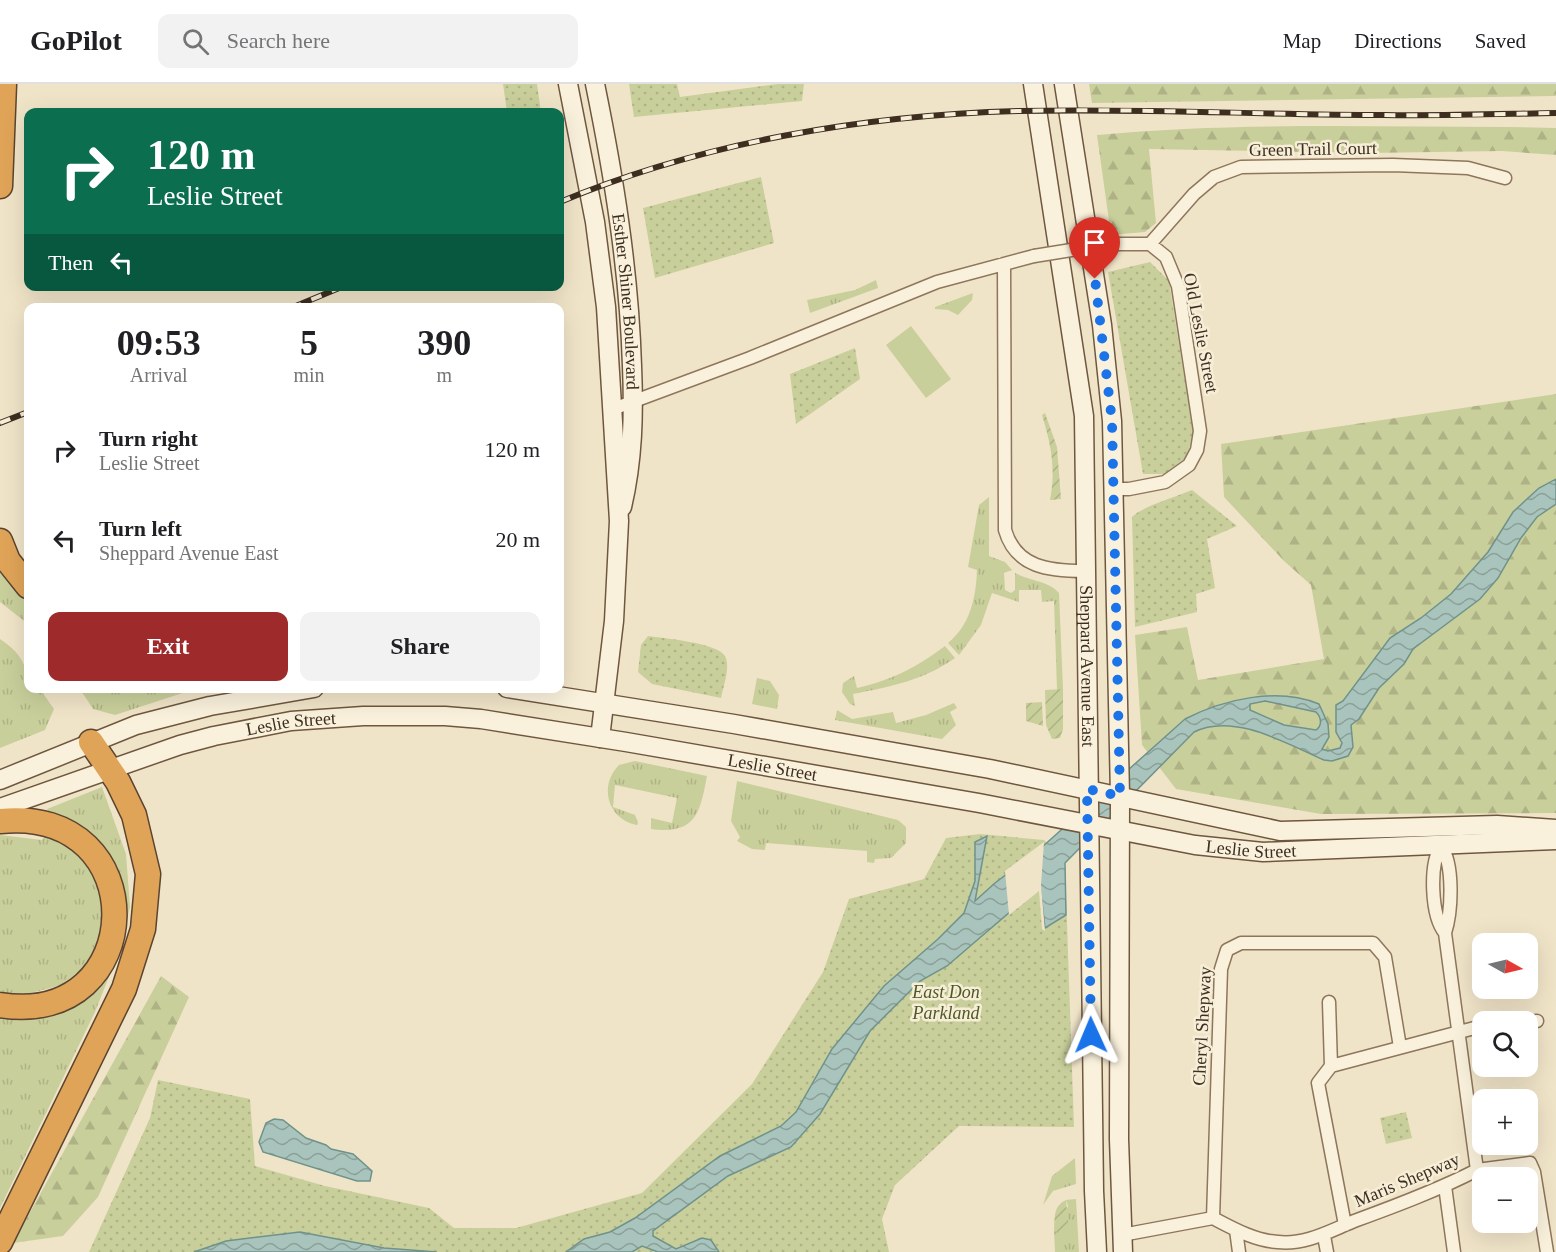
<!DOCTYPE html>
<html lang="en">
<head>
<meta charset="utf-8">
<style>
	body { margin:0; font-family:"Times New Roman",serif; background:#f2f2f2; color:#202124; height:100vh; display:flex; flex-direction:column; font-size:22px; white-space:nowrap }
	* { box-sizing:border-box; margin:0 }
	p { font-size:20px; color:#757577 }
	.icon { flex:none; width:33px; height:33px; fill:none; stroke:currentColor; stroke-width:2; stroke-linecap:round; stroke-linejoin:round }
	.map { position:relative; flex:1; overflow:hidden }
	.panel { position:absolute; left:24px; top:219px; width:540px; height:390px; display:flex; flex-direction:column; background:#fff; border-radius:12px; box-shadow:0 6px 24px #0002 }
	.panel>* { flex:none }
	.guide { position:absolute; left:24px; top:24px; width:540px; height:183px; border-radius:12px; box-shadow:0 6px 24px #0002; background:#0b6e4f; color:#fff; overflow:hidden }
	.needle { width:39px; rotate:98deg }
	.tools { position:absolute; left:1472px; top:849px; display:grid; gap:12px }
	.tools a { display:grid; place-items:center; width:66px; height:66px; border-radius:12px; background:#fff; box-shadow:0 6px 24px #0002; font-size:30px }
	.pin { position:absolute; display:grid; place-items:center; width:51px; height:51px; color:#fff; margin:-62px -26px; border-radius:50% 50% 50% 0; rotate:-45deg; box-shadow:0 0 6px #0007 }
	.pin .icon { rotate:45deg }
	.me { position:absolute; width:66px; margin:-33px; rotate:359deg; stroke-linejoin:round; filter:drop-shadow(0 0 4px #0008) }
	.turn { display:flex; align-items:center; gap:21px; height:126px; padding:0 24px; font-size:27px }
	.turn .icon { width:78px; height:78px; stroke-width:2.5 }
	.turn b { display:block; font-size:42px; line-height:51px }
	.then { display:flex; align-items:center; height:57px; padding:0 24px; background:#0003; gap:12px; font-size:22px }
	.eta { display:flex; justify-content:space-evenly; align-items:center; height:102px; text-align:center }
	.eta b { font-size:36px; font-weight:700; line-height:42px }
	.action { display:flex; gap:12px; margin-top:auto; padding:12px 24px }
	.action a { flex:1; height:69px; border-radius:12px; background:#9e2a2b; color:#fff; font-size:24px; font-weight:700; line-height:69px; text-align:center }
	.action a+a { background:#f2f2f2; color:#202124 }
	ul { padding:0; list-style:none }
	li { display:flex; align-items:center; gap:18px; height:90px; padding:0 24px }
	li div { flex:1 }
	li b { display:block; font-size:22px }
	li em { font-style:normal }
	header { display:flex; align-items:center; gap:36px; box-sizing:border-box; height:84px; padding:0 30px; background:#fff; border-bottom:2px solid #e0e0e0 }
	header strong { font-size:28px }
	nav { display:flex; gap:33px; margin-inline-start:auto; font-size:21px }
	.search { width:420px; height:54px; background:#f2f2f2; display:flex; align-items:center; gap:15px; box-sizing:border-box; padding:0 21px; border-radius:12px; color:#757577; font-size:22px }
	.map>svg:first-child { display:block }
	.grass { fill:url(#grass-tufts) }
	.forest { fill:url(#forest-firs) }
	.park { fill:url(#park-dots) }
	.garden { fill:url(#garden-furrows) }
	.pitch { fill:#c9cf9b }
	.water { fill:url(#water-waves); stroke:#6f938a; stroke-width:1.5; fill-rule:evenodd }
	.pier { fill:#f0e4c8 }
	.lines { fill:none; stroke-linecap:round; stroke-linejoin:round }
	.street-casing { stroke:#8d765c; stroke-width:15 }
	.secondary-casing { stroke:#6f573f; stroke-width:21 }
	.highway-casing { stroke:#5b4430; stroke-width:27 }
	.street { stroke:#faf1dc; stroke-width:12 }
	.secondary { stroke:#faf1dc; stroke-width:18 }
	.highway { stroke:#e0a458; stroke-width:24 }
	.rail-casing { stroke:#3d2e20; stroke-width:6 }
	.rail { stroke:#f7eed8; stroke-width:4; stroke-dasharray:11; stroke-linecap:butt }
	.street-bridge-casing { stroke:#8d765c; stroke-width:15; stroke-linecap:butt }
	.street-bridge { stroke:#faf1dc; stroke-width:12 }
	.route { stroke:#1a73e8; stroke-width:10; stroke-dasharray:0 18 }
	.labels { text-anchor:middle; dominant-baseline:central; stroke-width:5; stroke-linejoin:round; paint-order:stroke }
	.street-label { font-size:18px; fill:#3d2e20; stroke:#f7eed8 }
	.park-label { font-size:18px; font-style:italic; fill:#4d5a26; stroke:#f7eed8 }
</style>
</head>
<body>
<header>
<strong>GoPilot</strong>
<div class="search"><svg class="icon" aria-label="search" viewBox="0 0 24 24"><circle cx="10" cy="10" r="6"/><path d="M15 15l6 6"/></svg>Search here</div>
<nav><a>Map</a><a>Directions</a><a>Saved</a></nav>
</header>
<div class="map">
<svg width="1556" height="1168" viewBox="0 0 1556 1168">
	<defs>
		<pattern id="grass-tufts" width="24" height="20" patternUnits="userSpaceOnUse" patternTransform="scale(1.5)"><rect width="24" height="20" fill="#c9cf9b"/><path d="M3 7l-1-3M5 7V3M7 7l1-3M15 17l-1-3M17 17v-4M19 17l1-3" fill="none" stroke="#aeb285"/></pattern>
		<pattern id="forest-firs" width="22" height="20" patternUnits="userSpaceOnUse" patternTransform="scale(1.5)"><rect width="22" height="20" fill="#c9cf9b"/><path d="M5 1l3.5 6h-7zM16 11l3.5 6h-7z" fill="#aeb285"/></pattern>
		<pattern id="park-dots" width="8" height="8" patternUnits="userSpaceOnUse" patternTransform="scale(1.5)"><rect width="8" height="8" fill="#c9cf9b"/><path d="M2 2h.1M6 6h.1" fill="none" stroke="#aeb285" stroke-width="1.8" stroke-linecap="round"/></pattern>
		<pattern id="garden-furrows" width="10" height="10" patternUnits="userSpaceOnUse" patternTransform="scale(1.5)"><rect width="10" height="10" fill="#c9cf9b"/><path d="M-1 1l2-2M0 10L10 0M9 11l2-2" fill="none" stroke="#aeb285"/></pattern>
		<pattern id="water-waves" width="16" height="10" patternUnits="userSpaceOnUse" patternTransform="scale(1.5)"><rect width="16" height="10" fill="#a9c4bc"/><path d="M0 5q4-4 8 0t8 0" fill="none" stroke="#8ba098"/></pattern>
	</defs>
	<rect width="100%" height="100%" fill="#f0e4c8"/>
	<!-- grass -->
	<path class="grass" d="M876 196 878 204 810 229 807 216 855 206Z
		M973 209 972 216 958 231 948 226 935 225V223Z
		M989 413V472L1005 478 1012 486 1004 489 1005 506 1011 509 1015 506V489C1029 497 1049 497 1059 509L1063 605 1057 606 1054 517 1042 518 1041 506H1019V518L992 509 981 541 959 571 948 559C970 541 976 514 977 486L968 483 979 421Z
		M0 477 6 489 28 515V540L0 518Z
		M0 555C20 568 28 581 28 604L40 605 54 625 45 646 0 664Z
		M945 562 955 574C924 596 890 603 853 610L855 622 850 620 842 608 843 599 854 592 857 604C892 596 917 583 945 562Z
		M757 594 770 597 779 611 777 625 752 620Z
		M80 605H195L115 631 93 625Z
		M954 619 957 624 950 628 956 641 942 655 835 636 837 626 852 635 893 628 896 639 926 631Z
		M635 677 707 692C700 729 696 751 651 745V734L672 739 677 714 615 701 613 723 635 731 638 738 637 741C608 736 598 702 619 681Z
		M737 697 898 736 906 743V759L891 774 875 775 874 779 867 778V767L766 759 765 766 752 765 737 757 740 753 731 737Z
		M102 703 126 770 130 823 120 865 95 928 0 1124V926L89 908 113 781 89 749 51 731 47 725Z
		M48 749 81 770 100 803 103 841 92 876 62 901 31 909 7 910 0 907V751L42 756Z
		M1075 1074 1076 1100 1053 1107 1043 1121 1052 1092Z
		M1076 1115 1079 1168H1055L1054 1146 1059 1148 1068 1122 1066 1116Z"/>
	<!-- forest -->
	<path class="forest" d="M1089 0H1556V12L1092 19Z
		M1510 43 1556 44V71L1502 67 1367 69 1149 65 1156 139 1145 148 1111 151 1097 51C1233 38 1372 43 1510 43Z
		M1556 310V729L1321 730 1176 705 1142 661 1135 551 1187 543 1198 596 1324 575 1311 501 1284 477 1224 413 1221 360Z
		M161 892 189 913 98 1113 63 1152 13 1159Z"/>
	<!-- park -->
	<path class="park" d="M503 0H537L541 28H507Z
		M629 0H677L680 13 778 0H804L802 17 634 33Z
		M761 93 774 159 655 194 643 124Z
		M1150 178 1169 197 1193 348 1187 373 1165 390H1143L1108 188Z
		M855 264 860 295 796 340 790 290Z
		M1192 406 1237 442 1207 455 1215 504 1196 510 1197 528 1135 543 1132 433C1143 422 1176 413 1192 406Z
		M648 552C663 554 718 559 725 572 731 583 723 603 721 614L652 600 638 588 641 561Z
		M980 750 1044 756 1065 780 1074 1043 959 1042 895 1101 882 1135 889 1168H89L150 1034 158 996 250 1015 255 1082 325 1102 429 1124 454 1144H516L642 1109 752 1000 823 888 849 815 924 795 946 754Z
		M1406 1028 1412 1054 1386 1060 1380 1034Z"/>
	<!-- garden -->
	<path class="garden" d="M1045 329 1057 363 1061 415 1050 416C1056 385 1051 360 1042 331Z
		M1063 605V645L1060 654 1052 655 1046 641 1045 606Z
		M1042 618 1043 642 1026 637V619Z
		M1066 1116 1069 1147 1067 1151 1060 1152 1054 1146C1055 1133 1053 1122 1066 1116Z"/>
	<!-- pitch -->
	<path class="pitch" d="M911 242 951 295 926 314 886 261Z"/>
	<!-- water -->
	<path class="water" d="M1556 395V420L1537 433 1521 454 1498 494 1480 515 1413 565 1404 580 1379 604 1359 635 1351 641 1353 663 1348 672 1332 677 1324 676C1287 660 1234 628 1194 648L1065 779 1066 831 1045 844 1040 802 947 882 920 897 870 947 820 1030 791 1063 728 1092 653 1147V1152L676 1165 702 1154 711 1156 719 1168H658L642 1162 632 1168H566L584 1155 610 1148 635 1134 720 1072 781 1042 796 1028 832 965 884 902 938 855 964 829 975 797V758L987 752 975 817 995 799 1041 764 1185 635C1224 615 1277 603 1319 620L1328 640 1329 653 1322 665 1328 667 1340 664 1342 659 1336 648V621L1343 617 1390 554 1421 534 1451 510 1488 468 1513 428 1539 404ZM1265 617 1316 628C1322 634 1322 642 1316 646L1284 641 1250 626V620Z
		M274 1035 283 1036 306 1054 326 1061 331 1065 353 1070 372 1087 370 1097H357L263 1068 259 1058 266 1039Z
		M300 1148 384 1164 437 1168H194L226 1157Z"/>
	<!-- pier -->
	<path class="pier" d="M1044 758 1041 801 1045 847 1042 845 1039 807 1009 831 1005 787Z"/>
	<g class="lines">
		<!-- street casing -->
		<g class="street-casing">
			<path id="street" d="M1109 160H1150L1166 173 1178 202 1200 347 1197 366 1189 381 1165 398 1129 405H1114
				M1150 160 1194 110 1214 93 1241 83 1393 81 1468 84 1505 94
				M1004 180 1005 446C1016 484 1050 487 1084 487
				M613 325 750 274 937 198 1034 172
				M1329 918 1331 982
				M1527 938 1537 937
				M1477 1086 1530 1079 1534 1088 1547 1168
				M1445 1102 1454 1168
				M1213 1134 1221 885 1227 866 1241 859H1373L1385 873 1400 963
				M1345 1141 1318 999 1331 982 1482 942
				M1236 1146 1239 1168
				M1122 1151 1213 1134C1232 1144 1255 1157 1278 1158 1307 1161 1331 1146 1357 1136 1398 1121 1438 1106 1477 1086L1445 849C1452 827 1454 780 1441 762 1429 781 1431 832 1445 849
				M1324 1152 1327 1168"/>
		</g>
		<!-- secondary casing -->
		<g class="secondary-casing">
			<g id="secondary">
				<path d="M568 0 595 138 606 223 619 437 614 537 600 654"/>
				<path id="s1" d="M595 0C614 93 629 186 632 282 634 330 633 376 622 423"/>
				<path id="s2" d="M1033 0 1084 332 1094 1107 1097 1168"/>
				<path d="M1064 0 1102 241 1112 337 1120 712 1119 1055 1123 1168"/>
				<path d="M507 604 734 640 990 685 1280 747 1497 741 1556 745"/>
				<path d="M0 696 136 641 210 622 314 604"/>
				<path id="s3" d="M0 724 180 661 214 652 291 637 363 632H445L481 635 626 658 979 719 1195 761 1263 768 1556 756"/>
			</g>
		</g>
		<!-- highway casing -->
		<g class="highway-casing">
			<path id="highway" d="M0 102 4 0
				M0 457 8 477 28 502
				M0 737C156 721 149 945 0 921
				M0 1158 124 905 143 845 148 790 134 731 118 698 91 658"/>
		</g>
		<!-- street -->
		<use href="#street" class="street"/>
		<!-- secondary -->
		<use href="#secondary" class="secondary"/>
		<!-- highway -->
		<use href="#highway" class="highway"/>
		<!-- rail casing -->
		<g class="rail-casing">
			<path id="rail" d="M560 118C703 58 865 31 1019 27 1141 24 1262 31 1384 31 1441 32 1499 30 1556 29
				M291 224 344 202
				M0 339 28 328"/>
		</g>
		<!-- rail -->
		<use href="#rail" class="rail"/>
		<!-- street-bridge casing -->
		<g class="street-bridge-casing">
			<path id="street-bridge" d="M1034 172 1109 160"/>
		</g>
		<!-- street-bridge -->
		<use href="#street-bridge" class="street-bridge"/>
	</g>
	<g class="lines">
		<!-- route -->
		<path class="route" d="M1091 951 1087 705 1120 712 1112 337 1095 195"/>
	</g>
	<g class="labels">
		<!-- street labels -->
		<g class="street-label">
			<text transform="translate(1313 65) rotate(-1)">Green Trail Court</text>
			<text stroke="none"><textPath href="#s1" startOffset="220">Esther Shiner Boulevard</textPath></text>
			<text transform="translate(1201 249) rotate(79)">Old Leslie Street</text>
			<text stroke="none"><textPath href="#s2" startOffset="586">Sheppard Avenue East</textPath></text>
			<text stroke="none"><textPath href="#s3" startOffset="304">Leslie Street</textPath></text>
			<text stroke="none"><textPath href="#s3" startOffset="790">Leslie Street</textPath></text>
			<text stroke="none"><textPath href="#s3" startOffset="1276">Leslie Street</textPath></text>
			<text transform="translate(1202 942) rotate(-87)">Cheryl Shepway</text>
			<text transform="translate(1407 1096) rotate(-23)">Maris Shepway</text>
		</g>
		<!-- park labels -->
		<g class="park-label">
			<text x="946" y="908">East Don<tspan x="946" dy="21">Parkland</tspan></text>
		</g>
	</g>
</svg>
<div class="tools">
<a><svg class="needle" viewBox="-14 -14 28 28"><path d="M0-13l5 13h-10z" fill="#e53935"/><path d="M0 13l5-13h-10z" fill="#757577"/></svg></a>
<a><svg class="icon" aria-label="search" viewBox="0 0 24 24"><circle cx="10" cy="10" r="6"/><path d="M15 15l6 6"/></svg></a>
<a>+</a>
<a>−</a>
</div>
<div class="pin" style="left:1095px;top:195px;background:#d93025"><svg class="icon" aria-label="arrive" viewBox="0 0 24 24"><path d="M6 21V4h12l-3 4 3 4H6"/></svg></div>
<svg class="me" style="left:1091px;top:951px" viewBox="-20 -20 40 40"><path d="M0-17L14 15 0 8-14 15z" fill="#1a73e8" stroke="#fff" stroke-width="4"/></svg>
<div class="guide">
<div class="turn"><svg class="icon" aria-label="right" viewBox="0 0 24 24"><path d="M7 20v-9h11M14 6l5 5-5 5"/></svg><div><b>120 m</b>Leslie Street</div></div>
<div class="then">Then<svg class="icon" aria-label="left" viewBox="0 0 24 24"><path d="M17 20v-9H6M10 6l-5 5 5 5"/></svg></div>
</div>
<section class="panel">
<div class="eta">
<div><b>09:53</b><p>Arrival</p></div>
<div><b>5</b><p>min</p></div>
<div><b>390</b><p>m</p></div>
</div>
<ul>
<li><svg class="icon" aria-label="right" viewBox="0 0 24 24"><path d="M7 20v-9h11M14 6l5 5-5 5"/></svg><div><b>Turn right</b><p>Leslie Street</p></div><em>120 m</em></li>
<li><svg class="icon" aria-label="left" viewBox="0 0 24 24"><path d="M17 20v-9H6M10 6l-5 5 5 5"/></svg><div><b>Turn left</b><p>Sheppard Avenue East</p></div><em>20 m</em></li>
</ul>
<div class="action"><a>Exit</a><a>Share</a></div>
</section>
</div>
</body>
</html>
